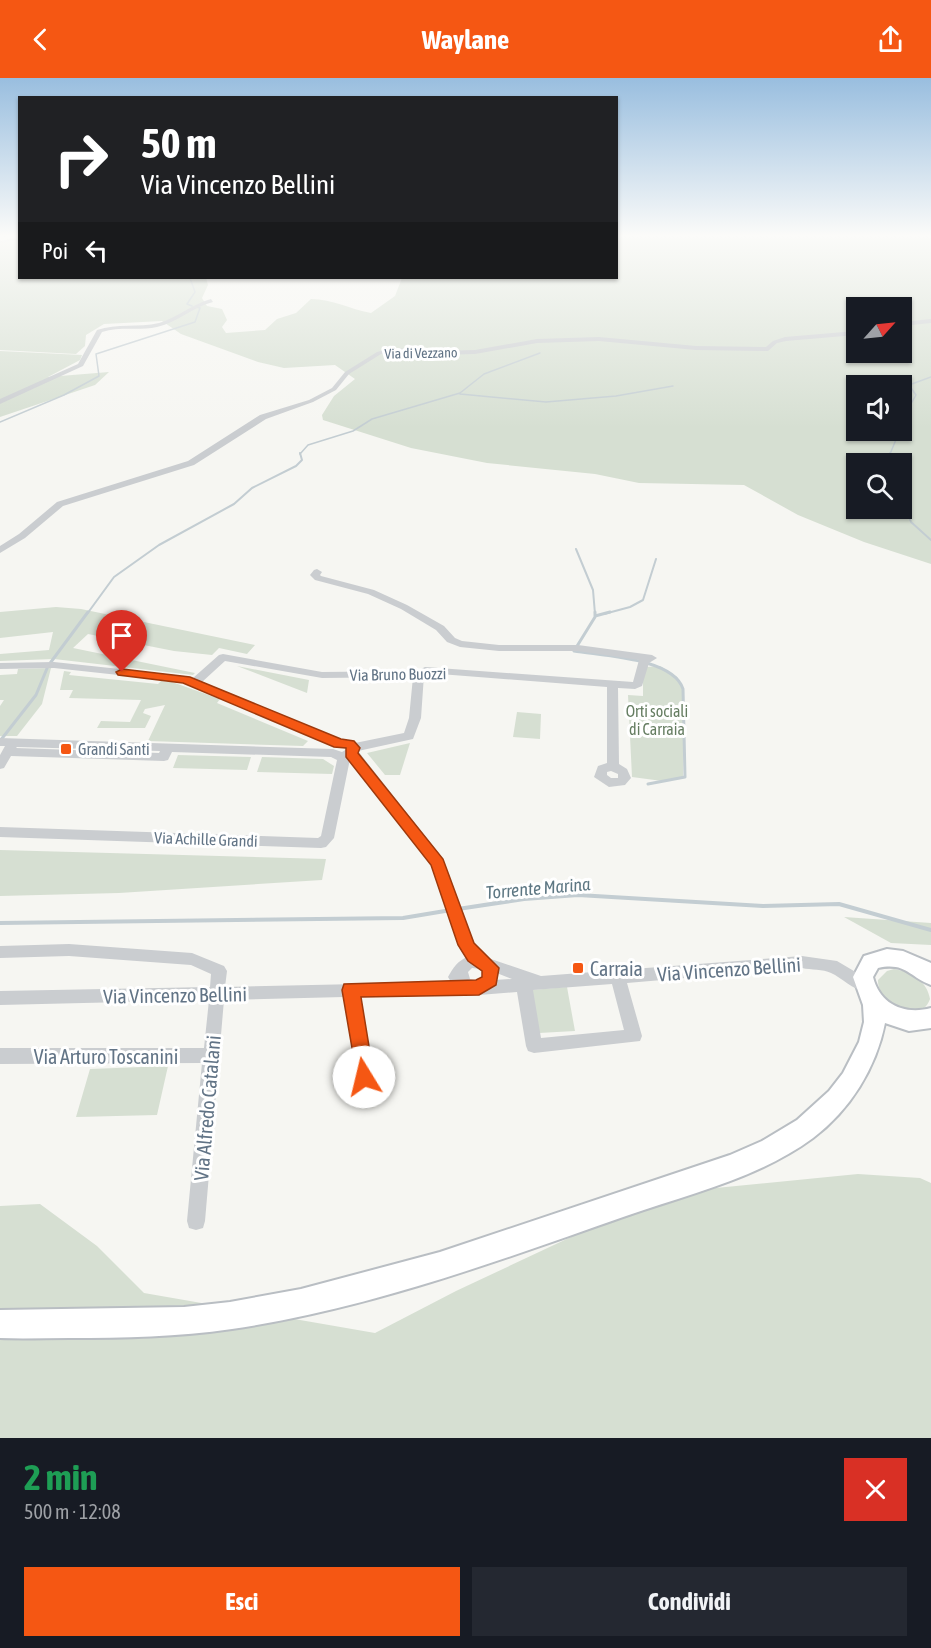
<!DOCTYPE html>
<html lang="it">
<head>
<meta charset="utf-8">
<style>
	body { margin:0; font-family:"Asap Condensed",sans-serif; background:#242831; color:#f1f3f6; height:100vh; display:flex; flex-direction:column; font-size:22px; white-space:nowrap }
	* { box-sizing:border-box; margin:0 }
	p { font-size:20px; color:#9ea1a6 }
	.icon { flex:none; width:33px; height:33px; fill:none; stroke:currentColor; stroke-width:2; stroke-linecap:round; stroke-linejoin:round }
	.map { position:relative; height:1360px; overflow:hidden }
	.sheet { display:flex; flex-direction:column; background:#171b24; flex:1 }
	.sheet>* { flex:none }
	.guide { position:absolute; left:18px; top:18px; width:600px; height:183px; border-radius:0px; box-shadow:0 2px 4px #0004; background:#202124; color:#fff; overflow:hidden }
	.needle { width:39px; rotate:63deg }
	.fabs { position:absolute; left:846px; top:219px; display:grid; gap:12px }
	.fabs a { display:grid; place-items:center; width:66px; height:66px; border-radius:0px; background:#171b24; box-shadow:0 2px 4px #0004; font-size:30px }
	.pin { position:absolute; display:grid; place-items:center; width:51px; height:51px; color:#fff; margin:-62px -26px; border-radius:50% 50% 50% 0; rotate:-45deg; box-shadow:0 0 6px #0007 }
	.pin .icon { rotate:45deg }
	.me { position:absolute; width:66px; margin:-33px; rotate:351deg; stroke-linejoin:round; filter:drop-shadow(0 0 4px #0008) }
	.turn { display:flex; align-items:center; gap:21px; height:126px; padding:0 24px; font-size:27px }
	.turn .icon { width:78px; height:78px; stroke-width:2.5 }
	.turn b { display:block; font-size:42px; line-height:51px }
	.then { display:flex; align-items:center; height:57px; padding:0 24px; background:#0003; gap:12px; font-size:22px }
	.round { display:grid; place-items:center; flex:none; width:63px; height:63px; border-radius:0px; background:#242831 }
	.overview { display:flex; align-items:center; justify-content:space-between; height:102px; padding:0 24px }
	h1 { font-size:36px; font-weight:700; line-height:45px; color:#1e9e55 }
	.primary-button { display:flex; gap:12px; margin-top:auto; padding:12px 24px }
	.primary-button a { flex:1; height:69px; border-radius:0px; background:#f55713; color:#fff; font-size:24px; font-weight:700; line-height:69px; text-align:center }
	.primary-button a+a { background:#242831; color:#f1f3f6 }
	header { display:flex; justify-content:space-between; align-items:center; height:78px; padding:0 24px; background:#f55713; color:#fff; font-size:27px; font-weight:700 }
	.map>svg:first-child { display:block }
	.green { fill:#d6dfd2; fill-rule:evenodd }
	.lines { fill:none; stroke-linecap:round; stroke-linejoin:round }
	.stream-far3 { stroke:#c3cdd2; stroke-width:1.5 }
	.stream-far2 { stroke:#c3cdd2; stroke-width:2 }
	.stream-far1 { stroke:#c3cdd2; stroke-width:3 }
	.stream { stroke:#c3cdd2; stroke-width:4 }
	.secondary-casing { stroke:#b9bec3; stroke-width:4 }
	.street { fill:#cacdd0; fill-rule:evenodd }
	.secondary { fill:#fff; fill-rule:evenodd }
	.route { fill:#f55713; stroke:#9f390c; stroke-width:1.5 }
	.poi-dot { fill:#f55713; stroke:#fff; stroke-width:2 }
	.labels { text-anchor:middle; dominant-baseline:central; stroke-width:6; stroke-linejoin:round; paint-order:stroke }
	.far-street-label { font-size:14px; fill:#627486; stroke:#fff }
	.street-label { font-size:16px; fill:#627486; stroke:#fff }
	.park-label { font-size:16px; fill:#657d61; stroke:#fff }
	.poi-label { font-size:16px; fill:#627486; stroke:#fff; text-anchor:start }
	.water-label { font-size:18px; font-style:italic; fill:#5d7783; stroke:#fff }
	.near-poi-label { font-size:20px; fill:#627486; stroke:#fff; text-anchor:start }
	.near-street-label { font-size:20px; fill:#627486; stroke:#fff }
</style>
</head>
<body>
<header><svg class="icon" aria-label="back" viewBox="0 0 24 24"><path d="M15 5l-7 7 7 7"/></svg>Waylane<svg class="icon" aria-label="share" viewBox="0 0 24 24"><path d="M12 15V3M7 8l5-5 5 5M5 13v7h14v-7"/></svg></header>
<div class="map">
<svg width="931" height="1360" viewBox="0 0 931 1360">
	<rect width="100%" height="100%" fill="#f6f6f2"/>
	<!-- green -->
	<path class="green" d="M19 159 20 200H206L208 207 202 220 207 228 222 231 227 242 222 249 226 255 265 252 277 241 296 235 311 221C333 221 349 231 371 235L395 218 402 200H616L617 159H931V486L864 464 798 437 744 407 639 405 595 396 487 385 411 370 323 342 322 337 334 318 355 301 335 287 284 290 258 284 181 256 162 243 104 246 86 257 85 268 76 276 0 272V163ZM856 230H902V274H856ZM856 308H902V352H856ZM856 386H902V430H856Z
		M0 273 82 277 80 282 48 299 109 294 95 307 0 339Z
		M56 529 81 531 255 567 247 576 219 570 212 577 174 573 88 556 73 570 195 595 193 597 54 581 0 583V576L49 572 53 554 0 560V534Z
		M237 588 309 602 307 615Z
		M660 588 677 599 684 611 683 699 662 703 632 699 628 617 643 618V596L646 589Z
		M51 590 42 626 17 658H0V628L4 622H0V597L17 596 18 591Z
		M64 593 71 594 69 597 158 606 161 603 172 604 220 621 217 625 308 663 303 668 148 663 165 627 145 631 143 635 151 638 145 650H97L101 643 130 644 141 622 69 620 73 612H60Z
		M517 634 541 636 540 661 513 659Z
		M410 665 400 697H385L367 675Z
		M178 677 251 679 247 692 173 690Z
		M262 679 323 681 334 688 332 696 257 694Z
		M0 772 326 781 322 802 119 815 0 818Z
		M844 839 931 845V867L891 865Z
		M894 891C912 894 927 903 930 921 921 948 877 927 878 902L887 893Z
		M567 909 575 953 539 955 532 912Z
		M168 988 157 1037 76 1039 90 991Z
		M858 1096 920 1100 931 1105V1360H0V1128L40 1126 97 1168 144 1215 375 1255 456 1213 665 1115Z"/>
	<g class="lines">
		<!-- stream-far3 -->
		<path class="stream-far3" d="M190 200 195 214 187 226 192 228
			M460 316 546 324 616 318 673 308
			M0 344 64 317 99 298 96 276 195 244 200 230 196 229
			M902 350 909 341 908 331 916 317 909 307 931 299
			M300 376 308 367 353 353 372 341 460 315 484 296 540 275
			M890 376 900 352"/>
		<!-- stream-far2 -->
		<path class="stream-far2" d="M882 386 890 375
			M902 420 911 444 931 462
			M576 471 593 512 595 536
			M87 536 114 499 159 467 234 426 252 410 296 388 302 382 300 375
			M604 536 630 529 643 522 656 481"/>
		<!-- stream-far1 -->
		<path class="stream-far1" d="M595 534V539L574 573C603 578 673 580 683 611L685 699 648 706
			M595 538 610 534
			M0 663 36 617 48 588 88 534"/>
		<!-- stream -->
		<path class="stream" d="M458 831 524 821 578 817 763 828 839 826 931 852
			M0 845 403 840 451 832"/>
		<!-- secondary casing -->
		<g class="secondary-casing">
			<path id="secondary" d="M887 871 903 873 931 885V907C909 899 906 884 878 890L873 899C880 927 905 937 931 930V950L909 953 885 945C876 990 850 1032 813 1060 759 1100 689 1116 626 1138 498 1183 368 1231 232 1251 178 1259 124 1260 69 1260 46 1260 23 1261 0 1260V1232L184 1229 230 1224 301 1211 440 1174 730 1077 762 1063 797 1042 829 1013 843 995 859 964 864 944 863 927 853 899 864 878Z"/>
		</g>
		<!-- street -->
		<path class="street" d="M20 160V162L0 165V163Z
			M211 221 213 224C193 229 178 244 157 249 139 253 120 248 102 254L83 288 0 326V321L78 286 97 252C117 245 138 250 159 245 177 240 192 226 211 221Z
			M931 241V245L902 248V244Z
			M856 253V257L786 263 777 265 768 273 696 272 599 263 537 265 475 276 438 277 393 274 381 276 349 296 336 312 313 324 266 341 194 387 63 428 25 460 0 475V468L19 456 57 424 188 383 260 337 309 322 332 310 345 294 377 274 393 270 438 273 475 272 537 261 599 259 696 268 766 269 773 263 785 259Z
			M317 491 322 494 320 497 321 498 374 512 407 527 444 548 455 560 462 563 499 567H578L652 577 657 580 649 585 642 608 635 611 618 610 619 686 627 691 631 700 625 707 609 709 594 699 598 688 607 685V609L427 595 424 597 421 640 413 661 358 673 443 781 473 864 485 879 541 898 802 878 837 883 869 902 872 907 869 912C856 916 843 900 831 895 823 891 811 892 802 890L627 905 642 958 640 963 534 975 528 973 526 968 517 914 479 917 360 919 372 999 370 1005 364 1007 358 1005 356 999 344 919 224 922 205 1143 203 1150 196 1152 189 1150 187 1143 202 985 0 986V970H204L209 922 0 927V913L210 909 211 896 191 887 69 878 0 880V868L69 866 192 875 224 888 227 893 225 909 451 904 448 899C453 890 458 882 468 879L460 867 432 787 350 681 334 760 326 769 321 770 0 759V749L318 760 321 758 337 682 331 679 172 674 168 682 164 683 11 678 4 690 0 691V677L5 668H0V660L333 671 342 674 347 671 335 668 183 604 54 590 0 591V585L54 584 185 598 193 600 219 577 223 576 322 594 417 593 425 589 633 604 639 582 578 573H499L460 569 447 564 436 552 401 531 368 516 315 502 310 497 314 492ZM225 583 322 600 413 599 409 640 404 655 355 665 353 663 341 661 202 604ZM17 669 160 673 159 675 16 670ZM611 693 618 696V700H611L607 697V694ZM472 890 489 892 512 901 479 903 470 901 468 894ZM612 906 624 952 541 960 533 912Z"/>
		<!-- secondary -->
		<use href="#secondary" class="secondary"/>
	</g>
	<!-- sky -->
	<linearGradient id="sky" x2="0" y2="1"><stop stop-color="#99bedf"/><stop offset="0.45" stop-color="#fbfbf9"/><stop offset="1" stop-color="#fbfbf9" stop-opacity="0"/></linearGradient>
	<rect width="931" height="350" fill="url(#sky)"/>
	<!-- route -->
	<path class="route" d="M122 591 190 599 341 661 354 663 360 670 358 675 443 781 474 865 499 890 496 907 479 917 361 919 374 999 371 1005 364 1007 358 1005 342 912 344 906 476 902 482 899V893L468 883 458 867 431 787 346 679V670L334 669 183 605 118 597 116 594Z"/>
	<!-- markers -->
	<g class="poi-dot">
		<rect x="60" y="665" width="12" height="12" rx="3"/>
		<rect x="572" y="884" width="12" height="12" rx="3"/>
	</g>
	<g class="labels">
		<!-- far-street labels -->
		<g class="far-street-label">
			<text transform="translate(421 275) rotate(-1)">Via di Vezzano</text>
		</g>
		<!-- street labels -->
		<g class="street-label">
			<text transform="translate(398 596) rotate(-1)">Via Bruno Buozzi</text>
			<text transform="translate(206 761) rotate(2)">Via Achille Grandi</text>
		</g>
		<!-- park labels -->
		<g class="park-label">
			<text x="657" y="633">Orti sociali<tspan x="657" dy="18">di Carraia</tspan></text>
		</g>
		<!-- poi labels -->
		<g class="poi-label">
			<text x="78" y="671">Grandi Santi</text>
		</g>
		<!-- water labels -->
		<g class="water-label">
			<text transform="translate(538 810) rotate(-5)">Torrente Marina</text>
		</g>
		<!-- near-poi labels -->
		<g class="near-poi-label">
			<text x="590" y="890">Carraia</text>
		</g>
		<!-- near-street labels -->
		<g class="near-street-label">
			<text transform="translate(729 891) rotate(-4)">Via Vincenzo Bellini</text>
			<text transform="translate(175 917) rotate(-1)">Via Vincenzo Bellini</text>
			<text x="106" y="978">Via Arturo Toscanini</text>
			<text transform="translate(207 1030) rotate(-85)">Via Alfredo Catalani</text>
		</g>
	</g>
</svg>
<div class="fabs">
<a><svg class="needle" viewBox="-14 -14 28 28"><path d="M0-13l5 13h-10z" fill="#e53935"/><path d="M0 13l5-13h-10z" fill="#9ea1a6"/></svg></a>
<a><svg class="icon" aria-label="sound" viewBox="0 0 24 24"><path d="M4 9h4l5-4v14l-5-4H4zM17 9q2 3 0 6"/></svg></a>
<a><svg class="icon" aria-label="search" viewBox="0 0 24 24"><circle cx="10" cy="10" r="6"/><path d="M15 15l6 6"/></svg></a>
</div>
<div class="pin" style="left:122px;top:594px;background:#d93025"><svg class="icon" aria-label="arrive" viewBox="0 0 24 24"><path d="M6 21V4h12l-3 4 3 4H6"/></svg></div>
<svg class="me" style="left:364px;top:999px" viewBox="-20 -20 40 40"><circle r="19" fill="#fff"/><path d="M0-13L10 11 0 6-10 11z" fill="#f55713"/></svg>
<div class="guide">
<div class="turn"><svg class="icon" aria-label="right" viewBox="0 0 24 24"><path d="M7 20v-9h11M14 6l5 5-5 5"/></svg><div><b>50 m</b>Via Vincenzo Bellini</div></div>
<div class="then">Poi<svg class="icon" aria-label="left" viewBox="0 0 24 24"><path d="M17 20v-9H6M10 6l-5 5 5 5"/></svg></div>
</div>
</div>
<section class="sheet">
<div class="overview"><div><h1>2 min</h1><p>500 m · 12:08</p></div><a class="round" style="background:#d93025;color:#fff"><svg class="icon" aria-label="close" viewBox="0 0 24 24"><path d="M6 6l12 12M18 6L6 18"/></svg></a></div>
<div class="primary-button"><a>Esci</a><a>Condividi</a></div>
</section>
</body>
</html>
